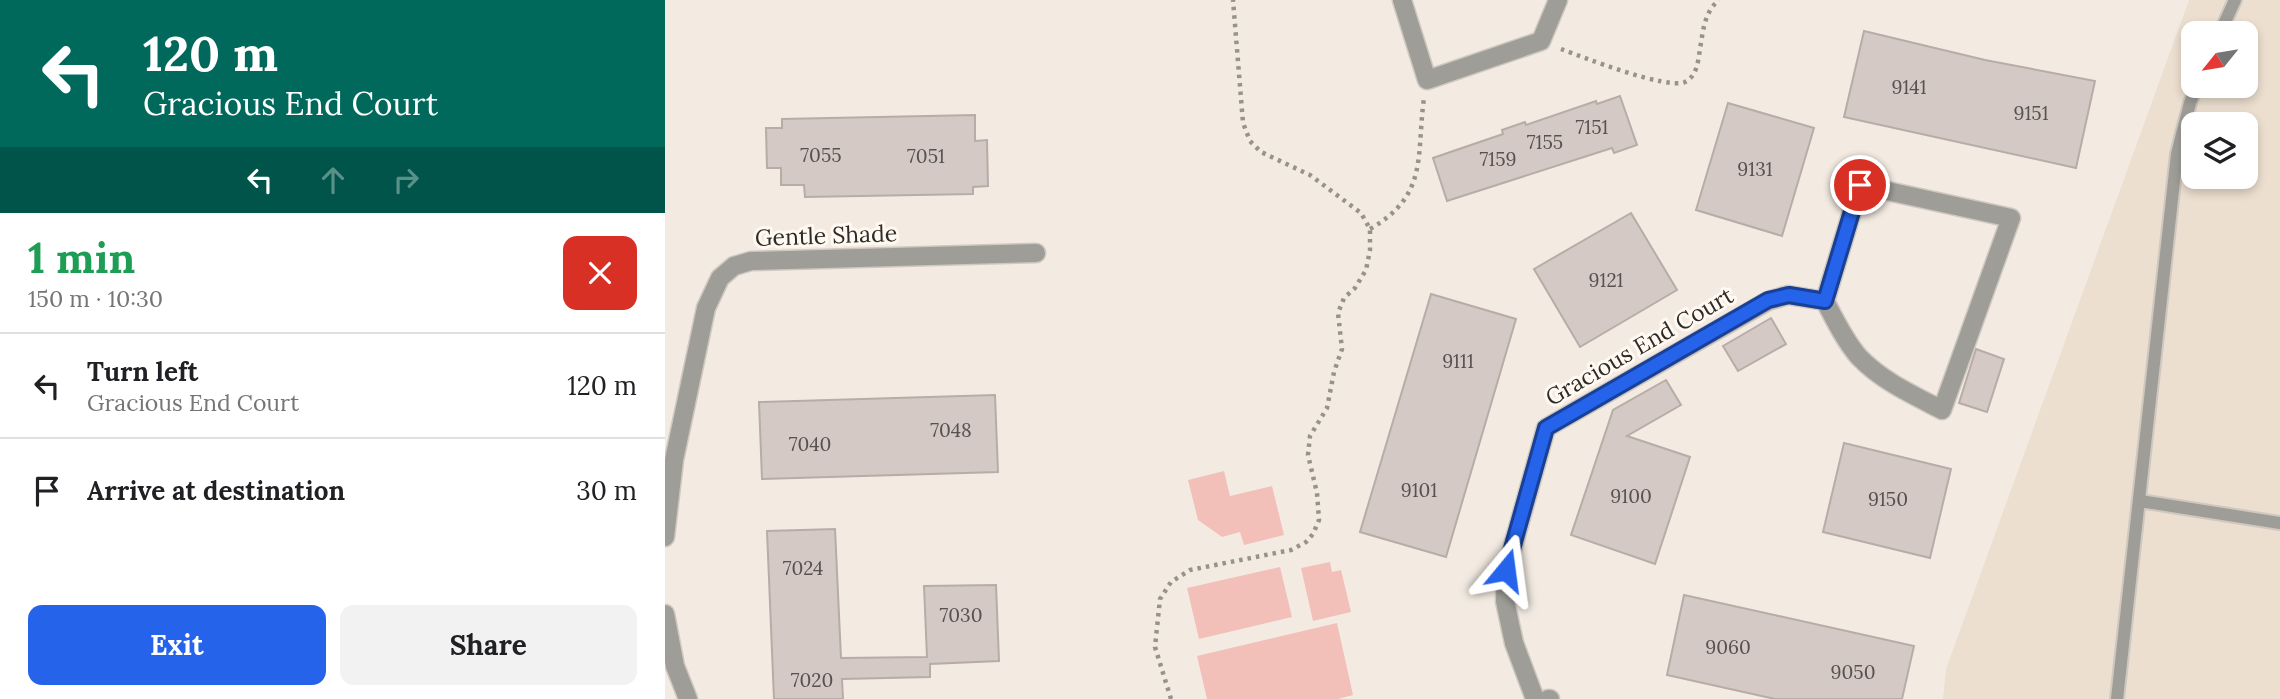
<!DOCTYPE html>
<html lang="en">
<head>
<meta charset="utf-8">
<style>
	body { margin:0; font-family:Lora,serif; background:#f2f2f2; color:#202124; height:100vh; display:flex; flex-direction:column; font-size:26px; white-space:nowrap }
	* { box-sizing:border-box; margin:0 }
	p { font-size:23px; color:#757577 }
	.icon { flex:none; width:38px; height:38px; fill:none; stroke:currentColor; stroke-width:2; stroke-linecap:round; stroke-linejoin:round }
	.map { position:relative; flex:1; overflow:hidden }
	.side { display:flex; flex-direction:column; background:#fff; width:665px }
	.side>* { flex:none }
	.guide { background:#00695c; color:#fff; overflow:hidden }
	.needle { width:46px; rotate:240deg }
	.controls { position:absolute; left:1516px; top:21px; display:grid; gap:14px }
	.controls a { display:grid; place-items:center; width:77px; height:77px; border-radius:14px; background:#fff; box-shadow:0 4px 10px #0003; font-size:35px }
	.pin { position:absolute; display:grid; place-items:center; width:60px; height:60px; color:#fff; margin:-30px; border:4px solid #fff; border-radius:50%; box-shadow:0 2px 7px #0007 }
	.me { position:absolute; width:77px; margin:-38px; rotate:16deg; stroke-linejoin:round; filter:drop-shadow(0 0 5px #0008) }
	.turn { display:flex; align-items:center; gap:24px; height:147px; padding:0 28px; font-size:32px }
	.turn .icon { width:91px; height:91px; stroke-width:2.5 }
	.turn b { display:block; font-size:49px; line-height:60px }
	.lanes { display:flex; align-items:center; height:66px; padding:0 28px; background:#0003; justify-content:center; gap:35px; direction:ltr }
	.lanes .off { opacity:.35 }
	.round { display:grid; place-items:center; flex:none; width:74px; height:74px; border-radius:14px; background:#f2f2f2 }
	.headline { display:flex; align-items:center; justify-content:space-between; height:119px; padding:0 28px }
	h1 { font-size:42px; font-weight:700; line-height:52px; color:#1e9e55 }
	.action { display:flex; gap:14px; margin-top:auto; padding:14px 28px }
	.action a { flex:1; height:80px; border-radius:14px; background:#2563eb; color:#fff; font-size:28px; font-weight:700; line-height:80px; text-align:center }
	.action a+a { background:#f2f2f2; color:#202124 }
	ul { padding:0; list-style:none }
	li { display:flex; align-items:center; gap:21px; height:105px; padding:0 28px; border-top:2px solid #e0e0e0 }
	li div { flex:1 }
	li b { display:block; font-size:26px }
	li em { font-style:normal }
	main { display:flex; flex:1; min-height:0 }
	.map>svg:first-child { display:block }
	.built { fill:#ecdfd0; fill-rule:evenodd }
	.green { fill:#f2c0b9 }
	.building { fill:#d4c9c4; stroke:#b7aca7; stroke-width:2 }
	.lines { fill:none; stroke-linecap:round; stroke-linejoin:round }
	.lane-casing { stroke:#cfc8c0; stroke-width:16 }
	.street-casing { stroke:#cfc8c0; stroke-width:21 }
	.path { stroke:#97928b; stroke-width:4.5; stroke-dasharray:3.5 5; stroke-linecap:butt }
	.lane { stroke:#9e9d98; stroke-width:12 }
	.street { stroke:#9e9d98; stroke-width:18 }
	.route-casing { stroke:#184099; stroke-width:18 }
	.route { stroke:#2563eb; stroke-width:12 }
	.labels { text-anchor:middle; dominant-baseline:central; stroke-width:6; stroke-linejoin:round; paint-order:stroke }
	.number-label { font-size:19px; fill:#57524e }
	.street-label { font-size:23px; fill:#2d2b27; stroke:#fff9f1 }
</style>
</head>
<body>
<main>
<section class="side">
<div class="guide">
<div class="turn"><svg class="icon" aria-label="left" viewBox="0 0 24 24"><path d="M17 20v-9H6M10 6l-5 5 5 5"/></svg><div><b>120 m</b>Gracious End Court</div></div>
<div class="lanes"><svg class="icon" aria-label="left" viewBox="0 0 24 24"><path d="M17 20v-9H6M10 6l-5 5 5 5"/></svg><svg class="icon off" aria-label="ahead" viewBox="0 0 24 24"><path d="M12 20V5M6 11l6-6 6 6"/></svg><svg class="icon off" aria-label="right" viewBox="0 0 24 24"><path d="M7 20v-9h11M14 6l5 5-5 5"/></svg></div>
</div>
<div class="headline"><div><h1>1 min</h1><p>150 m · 10:30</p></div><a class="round" style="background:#d93025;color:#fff"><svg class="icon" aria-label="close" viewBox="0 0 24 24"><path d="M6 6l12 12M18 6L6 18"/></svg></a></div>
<ul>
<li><svg class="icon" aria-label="left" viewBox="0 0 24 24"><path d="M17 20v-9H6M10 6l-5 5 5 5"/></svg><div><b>Turn left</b><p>Gracious End Court</p></div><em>120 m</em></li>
<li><svg class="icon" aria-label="arrive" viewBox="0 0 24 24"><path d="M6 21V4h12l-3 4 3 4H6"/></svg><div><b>Arrive at destination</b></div><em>30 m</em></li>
</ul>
<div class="action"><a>Exit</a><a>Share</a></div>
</section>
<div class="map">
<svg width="1615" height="699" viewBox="0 0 1615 699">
	<rect width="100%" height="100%" fill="#f3ebe2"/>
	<!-- built -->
	<path class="built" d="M1524 0H1615V699H1278L1281 669ZM1528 33H1580V86H1528ZM1528 124H1580V177H1528Z"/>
	<!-- green -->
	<path class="green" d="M559 471 565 496 607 486 619 535 579 545 575 532 557 537 533 520 523 480Z
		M665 562 667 572 676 570 686 612 648 621 636 568Z
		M615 567 627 617 534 639 522 588Z
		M672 623 688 695 673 699H542L532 656Z"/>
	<!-- building -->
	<path class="building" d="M1199 31 1320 60 1430 81 1411 168 1179 117Z
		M955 96 972 145 949 153 947 148 782 201 768 158 838 134 837 130 860 122 861 125 931 101 932 104Z
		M1063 103 1149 128 1117 236 1031 210Z
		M310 115V141L322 140 323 186 308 187V194L140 197 139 185H116V168H102L101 128H117V119Z
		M966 213 1012 290 915 347 869 269Z
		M766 294 851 319 781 557 695 532Z
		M1106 318 1121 344 1073 371 1058 346Z
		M1311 349 1339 359 1322 412 1294 403Z
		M1001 380 1016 405 962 436 1025 457 990 564 906 535 948 410Z
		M330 395 333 472 97 479 94 402Z
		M1179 443 1286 469 1265 558 1158 532Z
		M170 529 176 658 262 657 259 586 331 585 334 661 265 664V677L177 679 178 699H109L102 531Z
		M1019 595 1249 646 1237 699H1110L1002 675Z"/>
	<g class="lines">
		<!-- lane casing -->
		<g class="lane-casing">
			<path id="lane" d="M1555 33 1570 0
				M1475 501 1615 523
				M1452 699 1512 154 1525 103 1532 86"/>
		</g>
		<!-- street casing -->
		<g class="street-casing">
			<path id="street" d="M737 0 762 80 876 41 893 0
				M1195 185 1346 218 1277 410C1248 395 1217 381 1194 357 1180 341 1170 320 1160 301Z
				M0 537 9 460 41 308 55 278 69 266 86 261 371 253
				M0 614 10 666 23 699
				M870 699 849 643 840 601 841 571 881 428 1103 301 1123 295 1160 301
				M883 699H885"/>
		</g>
		<!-- path -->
		<path class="path" d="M896 49C917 57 1002 90 1020 82 1032 76 1033 62 1035 49 1038 32 1039 12 1054 0
			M705 229C764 195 751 156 759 98
			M506 699 490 647 495 599 506 582 525 570 626 550 641 542 648 534 654 520 652 493 643 455 645 436 662 408 669 372 677 349 673 313 679 298 690 288 701 270 705 250V229L696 213 645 175 596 152 585 141 578 123 568 0"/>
		<!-- lane -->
		<use href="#lane" class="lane"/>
		<!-- street -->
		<use href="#street" class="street"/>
	</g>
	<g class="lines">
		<!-- route casing -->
		<g class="route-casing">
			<path id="route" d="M841 570 881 428 1103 300 1124 295 1160 301 1195 185"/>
		</g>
		<!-- route -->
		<use href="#route" class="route"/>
	</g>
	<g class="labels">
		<!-- number labels -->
		<g class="number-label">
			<text x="1244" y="87">9141</text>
			<text x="1366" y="113">9151</text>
			<text x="927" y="127">7151</text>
			<text x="880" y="142">7155</text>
			<text x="156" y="155">7055</text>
			<text x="261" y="156">7051</text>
			<text x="833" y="159">7159</text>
			<text x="1090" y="169">9131</text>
			<text x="941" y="280">9121</text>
			<text x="793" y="361">9111</text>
			<text x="286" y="430">7048</text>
			<text x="145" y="444">7040</text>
			<text x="754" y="490">9101</text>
			<text x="966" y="496">9100</text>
			<text x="1223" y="499">9150</text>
			<text x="138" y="568">7024</text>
			<text x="296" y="615">7030</text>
			<text x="1063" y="647">9060</text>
			<text x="1188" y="672">9050</text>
			<text x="147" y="680">7020</text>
		</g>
		<!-- street labels -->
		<g class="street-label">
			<text transform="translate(161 235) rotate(-2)">Gentle Shade</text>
			<text transform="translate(974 346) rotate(-30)">Gracious End Court</text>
		</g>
	</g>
</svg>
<div class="controls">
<a><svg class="needle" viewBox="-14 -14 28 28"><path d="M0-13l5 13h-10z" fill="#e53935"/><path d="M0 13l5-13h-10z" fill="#757577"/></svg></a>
<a><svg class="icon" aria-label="layers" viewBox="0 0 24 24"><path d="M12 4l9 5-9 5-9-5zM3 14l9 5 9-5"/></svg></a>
</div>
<div class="pin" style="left:1195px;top:185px;background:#d93025"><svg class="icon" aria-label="arrive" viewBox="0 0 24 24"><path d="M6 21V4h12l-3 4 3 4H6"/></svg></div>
<svg class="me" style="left:841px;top:570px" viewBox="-20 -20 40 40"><path d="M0-17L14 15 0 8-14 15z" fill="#2563eb" stroke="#fff" stroke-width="4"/></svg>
</div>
</main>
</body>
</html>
